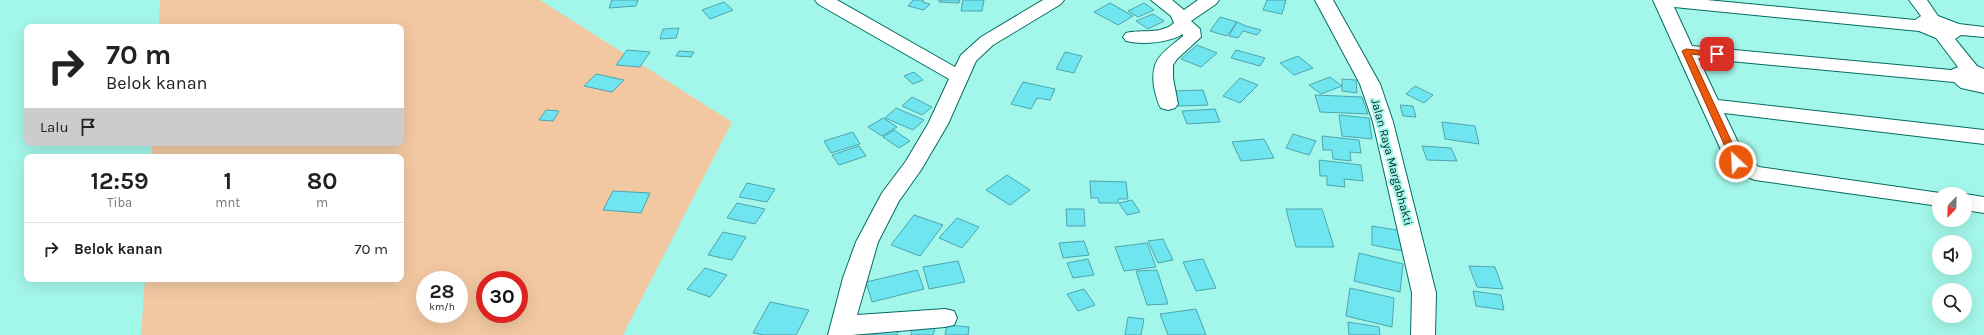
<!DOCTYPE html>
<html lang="id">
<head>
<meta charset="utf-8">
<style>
	body { margin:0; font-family:Karla,sans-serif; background:#f2f2f2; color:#222; height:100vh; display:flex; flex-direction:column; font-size:15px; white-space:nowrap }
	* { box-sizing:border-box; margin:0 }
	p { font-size:13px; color:#767676 }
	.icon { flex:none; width:22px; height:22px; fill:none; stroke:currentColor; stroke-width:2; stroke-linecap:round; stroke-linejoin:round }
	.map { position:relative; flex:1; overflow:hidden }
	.sheet { position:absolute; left:24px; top:154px; width:380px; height:128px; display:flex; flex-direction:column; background:#fff; border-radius:8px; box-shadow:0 4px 16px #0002 }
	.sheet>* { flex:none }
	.banner { position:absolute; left:24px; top:24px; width:380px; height:122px; border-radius:8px; box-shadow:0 4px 16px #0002; background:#fff; color:#222; overflow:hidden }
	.needle { width:26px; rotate:203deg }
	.controls { position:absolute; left:1932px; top:187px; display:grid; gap:8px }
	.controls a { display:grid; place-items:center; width:40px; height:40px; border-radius:50%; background:#fff; box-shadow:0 4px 16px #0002; font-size:20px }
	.speed { position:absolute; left:416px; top:271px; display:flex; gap:8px; font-size:20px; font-weight:700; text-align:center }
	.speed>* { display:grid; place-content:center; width:52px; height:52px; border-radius:50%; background:#fff; box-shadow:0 4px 16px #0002; line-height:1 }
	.speed small { font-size:10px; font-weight:400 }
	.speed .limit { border:6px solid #d22; background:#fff; color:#111 }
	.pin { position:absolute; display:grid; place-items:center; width:34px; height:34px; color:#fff; margin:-17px; border-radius:8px; box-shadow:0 2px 6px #0006 }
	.me { position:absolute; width:44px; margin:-22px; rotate:335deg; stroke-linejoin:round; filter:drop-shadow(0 0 3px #0008) }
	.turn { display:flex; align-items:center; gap:14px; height:84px; padding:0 16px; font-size:18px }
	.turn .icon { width:52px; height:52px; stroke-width:2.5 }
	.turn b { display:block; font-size:28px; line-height:34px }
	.then { display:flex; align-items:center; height:38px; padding:0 16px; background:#0003; gap:8px; font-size:15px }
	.eta { display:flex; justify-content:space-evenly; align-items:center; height:68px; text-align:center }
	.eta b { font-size:24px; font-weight:700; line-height:28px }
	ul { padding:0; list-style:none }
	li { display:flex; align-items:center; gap:12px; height:52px; padding:0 16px; border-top:1px solid #e0e0e0 }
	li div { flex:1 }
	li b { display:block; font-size:15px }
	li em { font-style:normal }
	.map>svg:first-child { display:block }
	.green { fill:#f2c8a2; fill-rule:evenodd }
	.building { fill:#6ee5ef; stroke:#4ea5ad }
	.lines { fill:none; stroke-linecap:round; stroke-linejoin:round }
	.street-casing { stroke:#036c61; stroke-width:2 }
	.street { fill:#fff; fill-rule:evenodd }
	.route { fill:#ea580c; stroke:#983908 }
	.labels { text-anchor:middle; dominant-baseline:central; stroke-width:4; stroke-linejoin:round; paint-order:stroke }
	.street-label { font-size:12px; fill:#012622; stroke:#a3f7ea }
</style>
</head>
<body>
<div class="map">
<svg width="1984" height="335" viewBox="0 0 1984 335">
	<rect width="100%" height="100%" fill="#a3f7ea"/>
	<!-- green -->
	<path class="green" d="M160 0H540L732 122 623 335H141L145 279H401V157H152V143H401V27H159ZM425 280H459V314H425ZM485 280H519V314H485Z"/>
	<!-- building -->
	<path class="building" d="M612 0H638L636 6 609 8Z
		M913 0H924L922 2 930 4 924 10 908 6Z
		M939 0H960L959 3 939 2Z
		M963 0H984L982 11H961Z
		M1267 0H1286L1282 14 1263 10Z
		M724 2 733 10 710 19 702 10Z
		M1110 3 1133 16 1118 25 1094 12Z
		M1144 3 1154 10 1138 17 1128 11Z
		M1153 14 1164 21 1148 29 1136 21Z
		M1220 17 1237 22 1227 36 1210 31Z
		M1237 22 1246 26 1261 30 1257 35 1243 31 1238 38 1229 36Z
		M679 28 676 38 660 39 663 29Z
		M1197 45 1217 53 1201 67 1181 59Z
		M627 50 650 52 640 67 616 65Z
		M1236 50 1265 58 1260 66 1231 58Z
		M679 51 694 52 691 57 676 56Z
		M1065 52 1082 56 1074 73 1056 69Z
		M1298 56 1313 68 1294 75 1280 63Z
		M914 72 923 80 913 84 904 76Z
		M596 74 624 80 612 92 584 86Z
		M1330 77 1342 86 1321 94 1309 85Z
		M1240 78 1258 85 1240 103 1223 96Z
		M1342 79 1356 80 1357 93 1342 91Z
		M1023 82 1055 89 1050 100 1037 98 1031 109 1011 104Z
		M1415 86 1433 95 1424 103 1406 94Z
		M1203 90 1208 105 1178 106 1173 91Z
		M1315 95 1362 97 1368 114 1320 112Z
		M912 97 932 107 922 115 902 106Z
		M1400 105 1413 106 1416 117 1403 116Z
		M896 108 924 120 913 130 885 118Z
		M1215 109 1220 122 1187 124 1182 111Z
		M546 110 559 111 553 121 539 120Z
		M1339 115 1369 118 1372 139 1342 136Z
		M883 118 897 127 882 136 868 127Z
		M1442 122 1475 126 1479 144 1445 139Z
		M894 130 910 141 899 148 883 137Z
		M853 132 860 144 831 153 824 141Z
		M1293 134 1316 141 1309 155 1286 148Z
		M1322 136 1359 140 1361 153 1350 152 1351 161 1333 159 1332 150H1323Z
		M1264 139 1274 158 1241 161 1232 142Z
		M859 146 866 156 839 165 832 155Z
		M1422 146 1451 148 1457 161 1427 160Z
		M1319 160 1361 165 1363 181 1344 179 1345 187 1327 185V176H1320Z
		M1007 175 1030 190 1010 205 986 190Z
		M1090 181 1126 182 1128 199H1118V203H1099L1098 198H1091Z
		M747 183 775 189 767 202 739 197Z
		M613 191 650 193 641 213 603 210Z
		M1132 200 1140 212 1127 215 1119 203Z
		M737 203 765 209 755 224 727 218Z
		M1066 209H1084L1085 226H1067Z
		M1286 209H1322L1334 247H1296Z
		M914 215 943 225 920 256 891 245Z
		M957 218 979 227 962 248 939 238Z
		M1372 226 1403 231V251L1372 245Z
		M723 232 746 237 732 260 708 255Z
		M1163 239 1173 260 1158 263 1148 241Z
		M1084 241 1089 255 1063 258 1059 243Z
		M1147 243 1156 267 1124 271 1115 247Z
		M1359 253 1403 264 1400 292 1354 281Z
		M1088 259 1094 275 1073 278 1067 263Z
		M1203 259 1216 288 1196 291 1183 262Z
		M958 261 965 282 929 289 923 267Z
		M1469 266 1495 267 1503 289 1477 287Z
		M705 268 727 275 710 297 687 289Z
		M917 270 924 289 872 302 866 282Z
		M1157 270 1168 304 1147 305 1136 271Z
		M1350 288 1394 298 1392 327 1346 316Z
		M1084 289 1095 305 1078 311 1067 294Z
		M1473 291 1501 295 1504 310 1476 306Z
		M770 302 809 310 796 335H764L753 333Z
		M1196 309 1206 335H1168L1160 314Z
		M1128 317 1144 319 1141 335H1125Z
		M1348 322 1379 327 1380 335H1349Z
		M947 325 969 327 968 335H945Z
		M913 326 935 328 933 335H911Z
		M862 327 898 332 897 335H859Z"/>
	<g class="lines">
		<!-- street casing -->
		<g class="street-casing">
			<path id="street" d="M815 0H837L955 67 961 55 981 37 1043 0H1064L1061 4 993 45 976 61 948 124 921 170 899 201 878 242 857 315 945 309 954 311 957 318 954 325 945 327 852 335H828L843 278 856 242 882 193 906 161 928 124 949 79 818 4Z
				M1151 0H1172L1184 10 1198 0H1219L1216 4 1191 21 1200 29 1201 37 1177 59 1173 65V78L1178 104 1175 108 1168 110 1161 108C1157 102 1156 95 1154 87 1150 58 1163 53 1183 36V34C1168 43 1142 45 1126 41L1123 37 1126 33C1142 29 1161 35 1174 23L1171 16Z
				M1315 0H1333L1380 84 1393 122 1436 293 1435 335H1411L1412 293 1373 122 1360 84Z
				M1653 0H1707L1915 20 1921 16 1909 0H1927L1938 16 1959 24 1984 27V37L1961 35 1955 39 1977 66 1984 69V93L1961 88 1954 82 1698 58 1718 100 1984 130V144L1724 113 1745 157 1759 167 1947 194H1939V206L1755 180 1737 173 1726 161ZM1674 7 1919 31 1936 38 1958 67 1951 70 1692 46Z
				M1965 194 1984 197V213L1965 210Z"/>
		</g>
		<!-- street -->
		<use href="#street" class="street"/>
	</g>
	<!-- route -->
	<path class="route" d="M1686 49 1717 52 1721 54 1717 57 1691 54 1741 162 1739 164 1736 165 1732 162 1682 51Z"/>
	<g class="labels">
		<!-- street labels -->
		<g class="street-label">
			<text transform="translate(1392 162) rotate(75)">Jalan Raya Margabhakti</text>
		</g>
	</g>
</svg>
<div class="controls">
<a><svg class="needle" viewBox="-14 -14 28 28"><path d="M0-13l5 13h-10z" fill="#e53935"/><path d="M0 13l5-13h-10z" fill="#767676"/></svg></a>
<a><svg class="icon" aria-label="sound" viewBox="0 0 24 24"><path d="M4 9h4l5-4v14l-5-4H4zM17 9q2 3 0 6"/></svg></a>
<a><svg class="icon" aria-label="search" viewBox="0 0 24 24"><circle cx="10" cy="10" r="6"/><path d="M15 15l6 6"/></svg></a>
</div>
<div class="speed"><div>28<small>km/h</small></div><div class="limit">30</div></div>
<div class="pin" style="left:1717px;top:54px;background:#d93025"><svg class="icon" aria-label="arrive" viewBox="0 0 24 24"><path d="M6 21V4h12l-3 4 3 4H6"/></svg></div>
<svg class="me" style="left:1736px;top:162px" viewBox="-20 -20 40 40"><circle r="17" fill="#ea580c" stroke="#fff" stroke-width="3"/><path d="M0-11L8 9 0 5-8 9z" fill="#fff"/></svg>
<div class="banner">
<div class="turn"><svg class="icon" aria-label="right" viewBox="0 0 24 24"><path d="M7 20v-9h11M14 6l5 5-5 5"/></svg><div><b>70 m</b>Belok kanan</div></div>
<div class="then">Lalu<svg class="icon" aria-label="arrive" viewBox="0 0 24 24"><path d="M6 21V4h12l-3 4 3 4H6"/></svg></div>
</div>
<section class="sheet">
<div class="eta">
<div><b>12:59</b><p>Tiba</p></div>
<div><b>1</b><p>mnt</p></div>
<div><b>80</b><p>m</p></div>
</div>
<ul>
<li><svg class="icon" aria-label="right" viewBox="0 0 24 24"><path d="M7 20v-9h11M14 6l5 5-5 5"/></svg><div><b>Belok kanan</b></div><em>70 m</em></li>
</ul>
</section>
</div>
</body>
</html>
